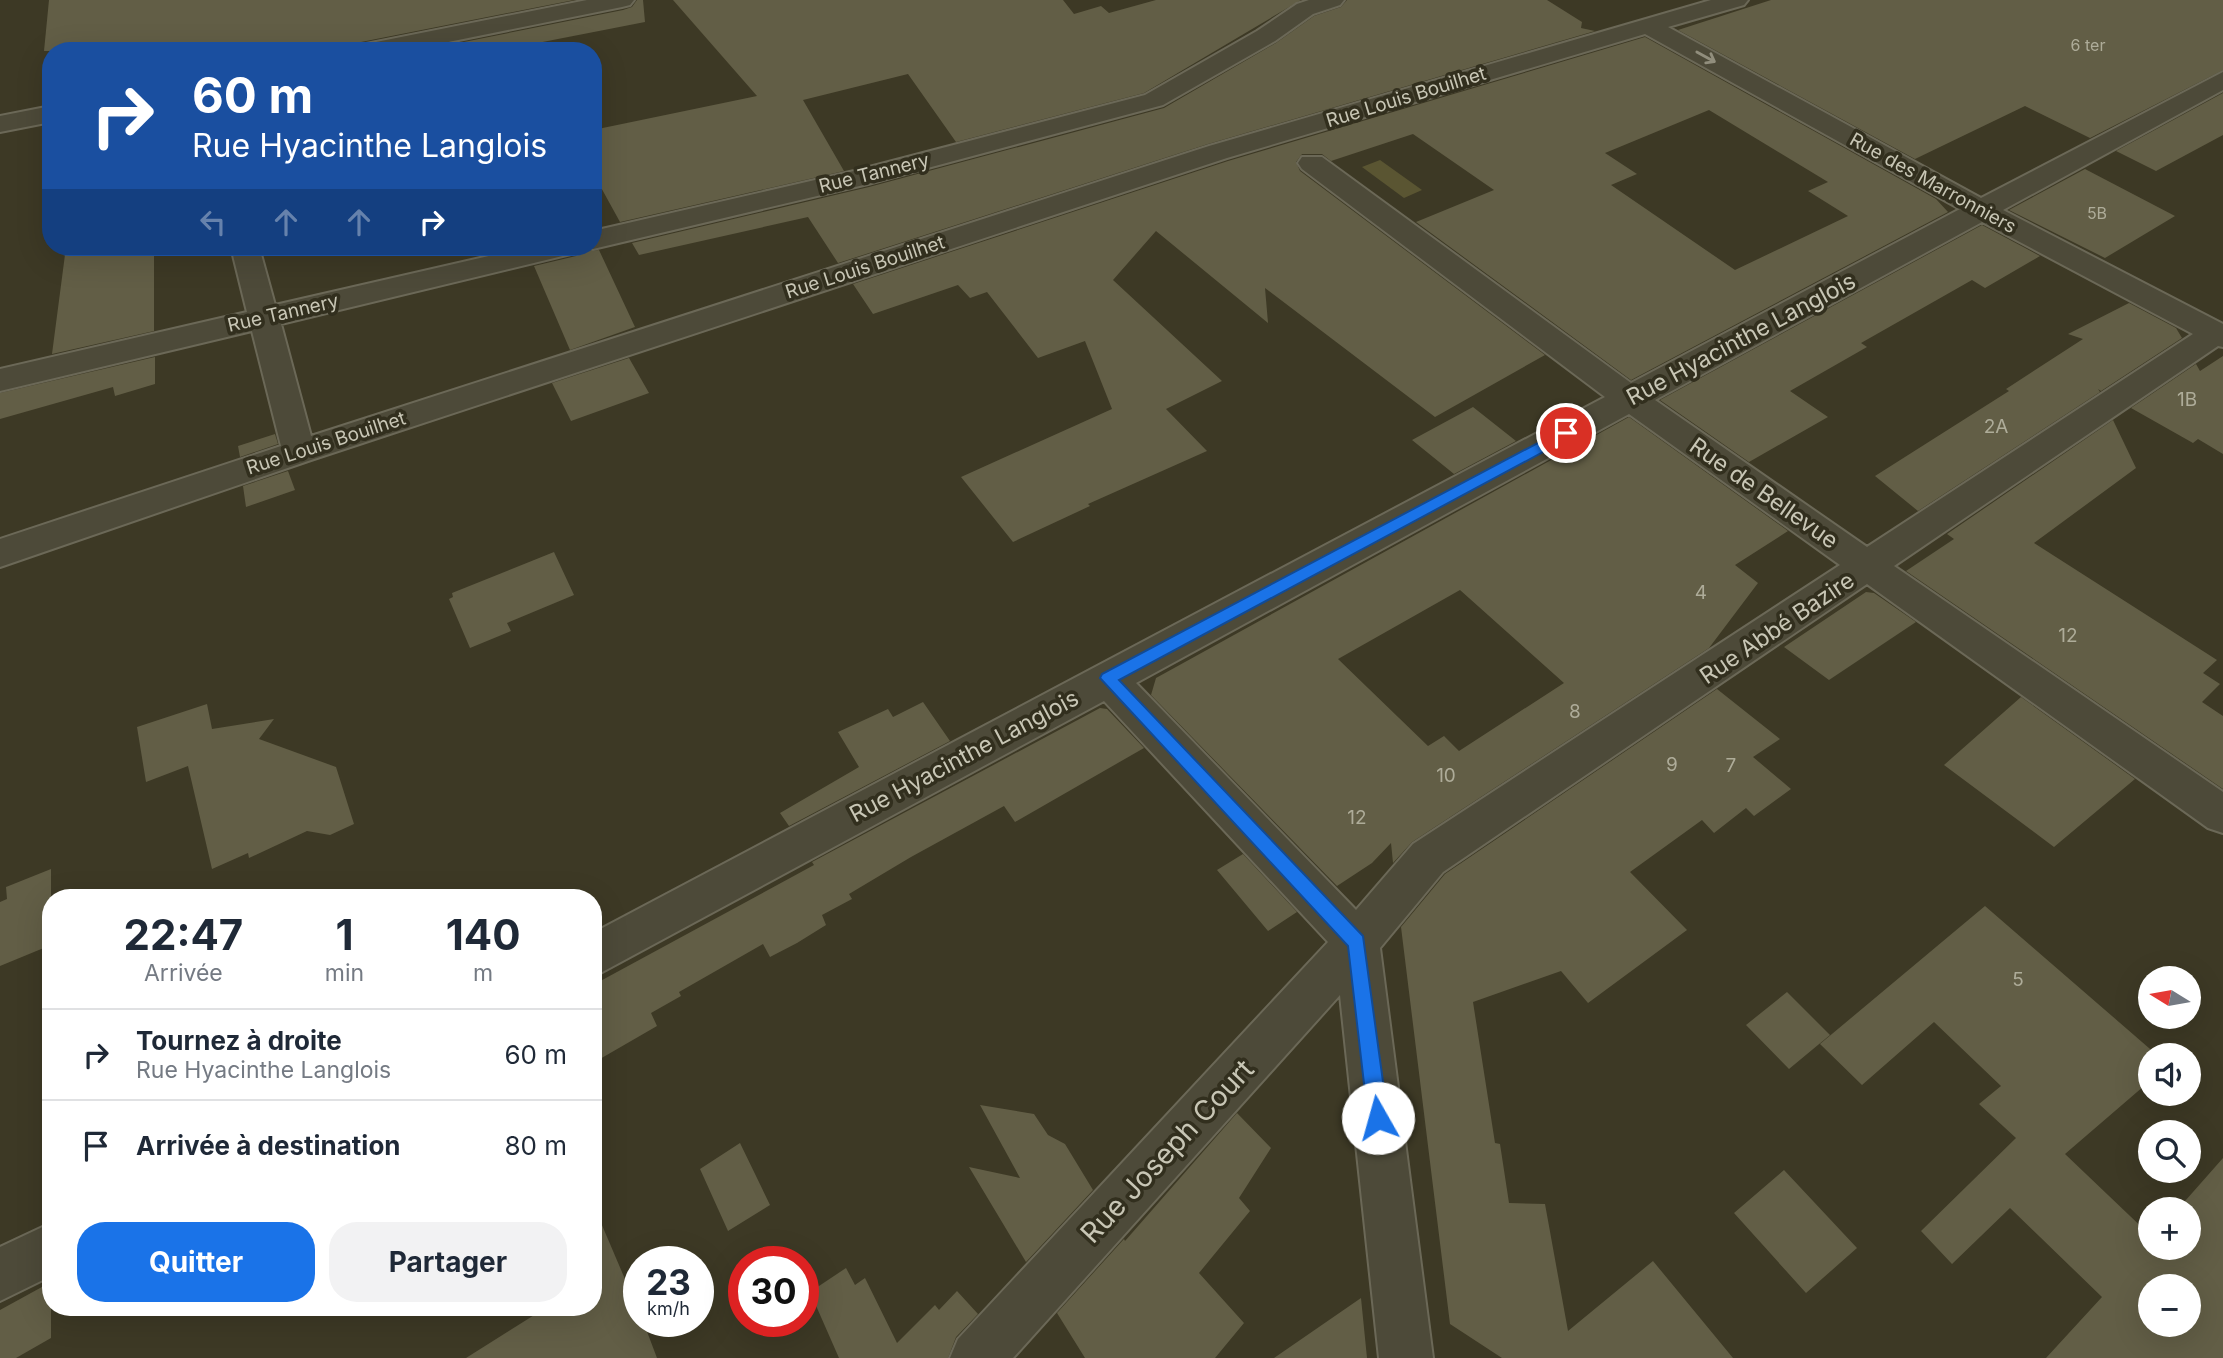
<!DOCTYPE html>
<html lang="fr">
<head>
<meta charset="utf-8">
<style>
	body { margin:0; font-family:Inter,sans-serif; background:#f2f2f3; color:#1f2937; height:100vh; display:flex; flex-direction:column; font-size:26px; white-space:nowrap }
	* { box-sizing:border-box; margin:0 }
	p { font-size:23px; color:#747a83 }
	.icon { flex:none; width:38px; height:38px; fill:none; stroke:currentColor; stroke-width:2; stroke-linecap:round; stroke-linejoin:round }
	.map { position:relative; flex:1; overflow:hidden }
	.side { position:absolute; left:42px; top:889px; width:560px; height:427px; display:flex; flex-direction:column; background:#fff; border-radius:28px; box-shadow:0 7px 28px #0002 }
	.side>* { flex:none }
	.banner { position:absolute; left:42px; top:42px; width:560px; height:214px; border-radius:28px; box-shadow:0 7px 28px #0002; background:#1a4fa0; color:#fff; overflow:hidden }
	.needle { width:46px; rotate:281deg }
	.fabs { position:absolute; left:2138px; top:966px; display:grid; gap:14px }
	.fabs a { display:grid; place-items:center; width:63px; height:63px; border-radius:50%; background:#fff; box-shadow:0 7px 28px #0002; font-size:35px }
	.speed { position:absolute; left:623px; top:1246px; display:flex; gap:14px; font-size:35px; font-weight:700; text-align:center }
	.speed>* { display:grid; place-content:center; width:91px; height:91px; border-radius:50%; background:#fff; box-shadow:0 7px 28px #0002; line-height:1 }
	.speed small { font-size:18px; font-weight:400 }
	.speed .limit { border:10px solid #d22; background:#fff; color:#111 }
	.pin { position:absolute; display:grid; place-items:center; width:60px; height:60px; color:#fff; margin:-30px; border:4px solid #fff; border-radius:50%; box-shadow:0 2px 7px #0007 }
	.me { position:absolute; width:77px; margin:-38px; rotate:353deg; stroke-linejoin:round; filter:drop-shadow(0 0 5px #0008) }
	.turn { display:flex; align-items:center; gap:24px; height:147px; padding:0 35px; font-size:32px }
	.turn .icon { width:91px; height:91px; stroke-width:2.5 }
	.turn b { display:block; font-size:49px; line-height:60px }
	.lanes { display:flex; align-items:center; height:66px; padding:0 35px; background:#0003; justify-content:center; gap:35px; direction:ltr }
	.lanes .off { opacity:.35 }
	.eta { display:flex; justify-content:space-evenly; align-items:center; height:119px; text-align:center }
	.eta b { font-size:42px; font-weight:700; line-height:49px }
	.button { display:flex; gap:14px; margin-top:auto; padding:14px 35px }
	.button a { flex:1; height:80px; border-radius:28px; background:#1a73e8; color:#fff; font-size:28px; font-weight:700; line-height:80px; text-align:center }
	.button a+a { background:#f2f2f3; color:#1f2937 }
	ul { padding:0; list-style:none }
	li { display:flex; align-items:center; gap:21px; height:91px; padding:0 35px; border-top:2px solid #e0e1e3 }
	li div { flex:1 }
	li b { display:block; font-size:26px }
	li em { font-style:normal }
	.map>svg:first-child { display:block }
	.water { fill:#5a5532 }
	.building { fill:#625e46; fill-rule:evenodd }
	.lines { fill:none; stroke-linecap:round; stroke-linejoin:round }
	.minor-casing { stroke:#6b6857; stroke-width:4 }
	.minor { fill:#4d4a39; fill-rule:evenodd }
	.oneway { stroke:#918e7d }
	.route { fill:#1a73e8; stroke:#114b97; stroke-width:2 }
	.labels { text-anchor:middle; dominant-baseline:central; stroke-width:7; stroke-linejoin:round; paint-order:stroke }
	.far-number-label { font-size:16px; fill:#aeac99 }
	.far-street-label { font-size:19px; fill:#c8c6b5; stroke:#322f1e }
	.number-label { font-size:19px; fill:#aeac99 }
	.street-label { font-size:23px; fill:#c8c6b5; stroke:#322f1e }
	.near-street-label { font-size:28px; fill:#c8c6b5; stroke:#322f1e }
</style>
</head>
<body>
<div class="map">
<svg width="2223" height="1358" viewBox="0 0 2223 1358">
	<rect width="100%" height="100%" fill="#3d3925"/>
	<!-- water -->
	<path class="water" d="M1380 160 1422 190 1404 198 1362 167Z"/>
	<!-- building -->
	<path class="building" d="M49 0H574L356 43 352 51H44Z
		M637 0H643L645 22 496 51H419L623 10 632 7Z
		M673 0H1063L1074 14 1101 6 1109 13 1156 0H1301L1144 93 956 142 908 74 803 100 844 171 620 222 593 173V130L757 96Z
		M1347 0H1547L1582 22 1581 28 1595 31 1208 144 838 263 808 217 639 255 632 243 869 187 1164 108 1276 43 1314 16 1341 7Z
		M1771 0H2223V70L2090 138 2025 106 1915 159 1678 30Z
		M1645 37 1936 199 1948 212 1631 380 1416 222 1494 190 1413 134 1331 161 1322 154H1302L1296 162 1300 171 1545 355 1435 417 1265 288 1268 323 1156 231 1113 280 1222 381 1166 409 1207 451 1088 504 1090 506 1013 542 961 477 1112 409 1085 341 1038 358 987 292 970 298 958 285 873 314 853 284 1228 161ZM1709 110 1828 182 1808 191 1848 216 1735 270 1611 185 1637 174 1605 153Z
		M2223 93V135L2156 171 2116 151Z
		M2085 169 2175 216 2105 258 2009 210Z
		M1982 225 2040 256 1985 288 1972 280 1861 343 1867 347 1790 391 1828 417 1749 462 1660 400Z
		M66 247H154V331L52 354Z
		M599 250 635 327 570 350 534 266 576 256 579 252Z
		M2129 303 2176 328 2182 338 2101 391 2098 389 2100 392 1918 511 1875 476 2009 391 2006 389 2083 339 2068 334Z
		M2223 356V454L2198 439 2193 443 2131 408 2196 364 2200 371Z
		M155 357V384L115 396 113 387 0 419V393Z
		M629 358 649 393 571 421 552 383Z
		M1473 407 1516 441 1454 474 1412 440Z
		M1629 417 1788 531 1735 565 1758 583 1709 648 1412 842 1393 863 1391 843 1372 863 1337 886 1151 695 1156 678ZM1460 590 1564 683 1459 751 1444 736 1428 746 1338 659Z
		M2113 420 2136 468 2034 543 2217 660 2203 673 2220 684 2202 702 2223 716V789L1906 571 1954 539 1947 534Z
		M275 434 278 444 240 457 238 446Z
		M288 471 295 490 246 507 243 486Z
		M554 552 574 595 507 623 511 631 470 648 449 599 453 597 452 593Z
		M1866 592 1874 593 1916 622 1829 680 1784 647Z
		M1717 689 1780 739 1753 757 1791 789 1754 816 1746 808 1714 833 1702 820 1630 872 1687 930 1588 1003 1561 971 1473 1002 1495 1143 1500 1144 1509 1203 1545 1204 1568 1331 1653 1261 1733 1358H1502L1450 1324 1401 927 1445 874Z
		M2021 697 2135 779 2054 847 1944 765Z
		M923 702 950 741 789 826 780 813 859 767 838 732 888 709 893 717Z
		M207 704 212 729 274 719 259 739 336 767 354 824 330 835 307 831 249 858 248 853 212 869 188 766 146 782 137 727Z
		M1100 708 1107 709 1144 748 1015 822 1004 806 911 857 849 894 852 899 822 915 826 925 797 943 770 957 763 944 679 992 681 996 651 1013 657 1026 593 1063V985L814 865 812 862Z
		M1243 854 1297 912 1268 931 1217 870Z
		M51 869V945L0 966V902L7 899 6 887Z
		M1985 906 2157 1055H2151V1080L2065 1154 2151 1236V1248H2189V1209H2178L2223 1158V1358H2046L2102 1297 2010 1208 1952 1264 1921 1231 2016 1138 1979 1104 2001 1086 1934 1022 1862 1085 1820 1044ZM2151 1286H2189V1325H2151Z
		M1787 992 1830 1035 1789 1069 1746 1025Z
		M980 1105 1034 1114 1048 1135 1065 1144 1093 1190 1026 1262 969 1167 1020 1178Z
		M1237 1113 1271 1148 1239 1198 1250 1211 1199 1273 1244 1323 1215 1358H1085L1057 1313 1124 1239 1125 1241Z
		M740 1143 770 1205 728 1231 700 1169Z
		M1784 1170 1857 1248 1806 1293 1734 1213Z
		M593 1204 639 1312V1321H643L657 1358H466L547 1307H593Z
		M846 1268 855 1285 865 1278 897 1343 935 1305 939 1310 957 1291 978 1314 956 1337 948 1358H839L810 1292Z
		M51 1282V1338L16 1358H0V1310Z
		M1361 1298 1367 1358H1274Z"/>
	<g class="lines">
		<!-- minor casing -->
		<g class="minor-casing">
			<path id="minor" d="M587 0H634L630 5 622 7 404 51H354L357 46 366 44Z
				M1309 0H1344L1340 5 1313 14 1275 41 1163 105 868 184 593 249 585 247H593V231L854 171 1145 95 1257 31 1297 4Z
				M1711 0H1748L1744 5 1668 27 1981 198 2223 72V90L2003 210 2223 324V347L2218 346 1894 566 2223 792V833L2208 828 1867 584 1443 872 1380 948 1433 1358H1379L1340 995 1013 1358H950L958 1339 1328 942 1104 701 593 977V933L1605 397 1302 169 1298 163 1302 157H1322L1631 383 1960 209 1645 34 1227 158 311 460 0 567V539L281 446 252 331 0 391V369L247 312 231 247H259L275 305 528 247H579L575 253 281 324 311 436 1209 146ZM1982 222 2193 334 1867 547 1655 400ZM1629 414 1840 565 1413 844 1356 910 1136 683Z
				M51 106V122L0 132V116Z
				M51 1223V1276L0 1301V1247Z"/>
		</g>
		<!-- minor -->
		<use href="#minor" class="minor"/>
	</g>
	<!-- one-way arrows -->
	<defs><path id="oneway-shaft" d="M-6 0H5M1.5-3L5.5 0L1.5 3" fill="none" stroke-width="1.6" stroke-linecap="round" stroke-linejoin="round" transform="scale(1.75)"/></defs>
	<use class="oneway" href="#oneway-shaft" transform="translate(1706 57) rotate(29)"/>
	<!-- route -->
	<path class="route" d="M1566 428 1571 430V437L1119 680 1363 936 1388 1118 1385 1125 1378 1128 1371 1125 1368 1118 1348 946 1100 678 1102 674Z"/>
	<g class="labels">
		<!-- far-number labels -->
		<g class="far-number-label">
			<text x="2088" y="45">6 ter</text>
			<text x="2097" y="213">5B</text>
		</g>
		<!-- far-street labels -->
		<g class="far-street-label">
			<text transform="translate(1406 97) rotate(-17)">Rue Louis Bouilhet</text>
			<text transform="translate(874 173) rotate(-14)">Rue Tannery</text>
			<text transform="translate(1933 183) rotate(29)">Rue des Marronniers</text>
			<text transform="translate(865 267) rotate(-18)">Rue Louis Bouilhet</text>
			<text transform="translate(283 313) rotate(-13)">Rue Tannery</text>
			<text transform="translate(326 443) rotate(-18)">Rue Louis Bouilhet</text>
		</g>
		<!-- number labels -->
		<g class="number-label">
			<text x="2187" y="399">1B</text>
			<text x="1996" y="426">2A</text>
			<text x="1701" y="592">4</text>
			<text x="2068" y="635">12</text>
			<text x="1575" y="711">8</text>
			<text x="1672" y="764">9</text>
			<text x="1731" y="765">7</text>
			<text x="1446" y="775">10</text>
			<text x="1357" y="817">12</text>
			<text x="2018" y="979">5</text>
		</g>
		<!-- street labels -->
		<g class="street-label">
			<text transform="translate(1741 339) rotate(-28)">Rue Hyacinthe Langlois</text>
			<text transform="translate(1764 493) rotate(35)">Rue de Bellevue</text>
			<text transform="translate(1777 628) rotate(-34)">Rue Abbé Bazire</text>
			<text transform="translate(964 756) rotate(-28)">Rue Hyacinthe Langlois</text>
		</g>
		<!-- near-street labels -->
		<g class="near-street-label">
			<text transform="translate(1167 1151) rotate(-47)">Rue Joseph Court</text>
		</g>
	</g>
</svg>
<div class="fabs">
<a><svg class="needle" viewBox="-14 -14 28 28"><path d="M0-13l5 13h-10z" fill="#e53935"/><path d="M0 13l5-13h-10z" fill="#747a83"/></svg></a>
<a><svg class="icon" aria-label="sound" viewBox="0 0 24 24"><path d="M4 9h4l5-4v14l-5-4H4zM17 9q2 3 0 6"/></svg></a>
<a><svg class="icon" aria-label="search" viewBox="0 0 24 24"><circle cx="10" cy="10" r="6"/><path d="M15 15l6 6"/></svg></a>
<a>+</a>
<a>−</a>
</div>
<div class="speed"><div>23<small>km/h</small></div><div class="limit">30</div></div>
<div class="pin" style="left:1566px;top:433px;background:#d93025"><svg class="icon" aria-label="arrive" viewBox="0 0 24 24"><path d="M6 21V4h12l-3 4 3 4H6"/></svg></div>
<svg class="me" style="left:1378px;top:1118px" viewBox="-20 -20 40 40"><circle r="19" fill="#fff"/><path d="M0-13L10 11 0 6-10 11z" fill="#1a73e8"/></svg>
<div class="banner">
<div class="turn"><svg class="icon" aria-label="right" viewBox="0 0 24 24"><path d="M7 20v-9h11M14 6l5 5-5 5"/></svg><div><b>60 m</b>Rue Hyacinthe Langlois</div></div>
<div class="lanes"><svg class="icon off" aria-label="left" viewBox="0 0 24 24"><path d="M17 20v-9H6M10 6l-5 5 5 5"/></svg><svg class="icon off" aria-label="ahead" viewBox="0 0 24 24"><path d="M12 20V5M6 11l6-6 6 6"/></svg><svg class="icon off" aria-label="ahead" viewBox="0 0 24 24"><path d="M12 20V5M6 11l6-6 6 6"/></svg><svg class="icon" aria-label="right" viewBox="0 0 24 24"><path d="M7 20v-9h11M14 6l5 5-5 5"/></svg></div>
</div>
<section class="side">
<div class="eta">
<div><b>22:47</b><p>Arrivée</p></div>
<div><b>1</b><p>min</p></div>
<div><b>140</b><p>m</p></div>
</div>
<ul>
<li><svg class="icon" aria-label="right" viewBox="0 0 24 24"><path d="M7 20v-9h11M14 6l5 5-5 5"/></svg><div><b>Tournez à droite</b><p>Rue Hyacinthe Langlois</p></div><em>60 m</em></li>
<li><svg class="icon" aria-label="arrive" viewBox="0 0 24 24"><path d="M6 21V4h12l-3 4 3 4H6"/></svg><div><b>Arrivée à destination</b></div><em>80 m</em></li>
</ul>
<div class="button"><a>Quitter</a><a>Partager</a></div>
</section>
</div>
</body>
</html>
